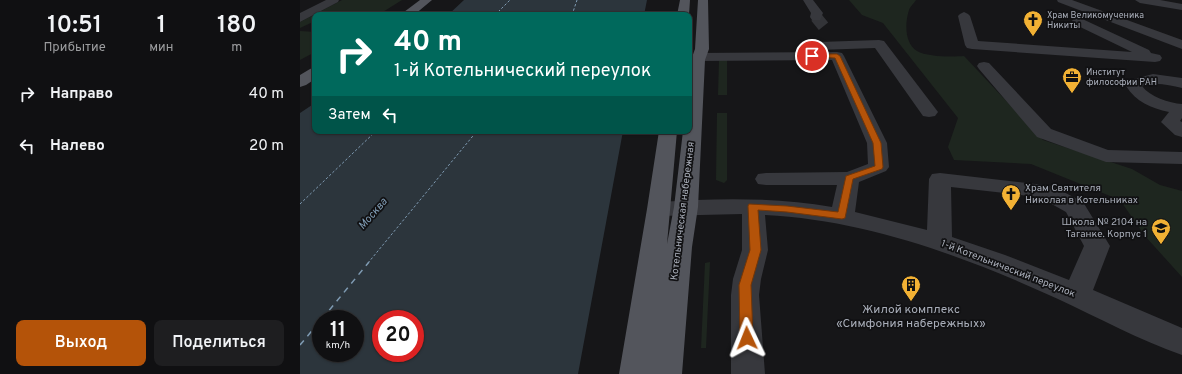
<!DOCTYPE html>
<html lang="ru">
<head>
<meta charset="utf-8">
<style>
	body { margin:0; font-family:Overpass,sans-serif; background:#1e1e20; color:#f1f3f6; height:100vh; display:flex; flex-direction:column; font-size:15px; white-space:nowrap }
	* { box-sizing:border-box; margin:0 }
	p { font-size:13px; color:#9c9d9f }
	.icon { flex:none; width:22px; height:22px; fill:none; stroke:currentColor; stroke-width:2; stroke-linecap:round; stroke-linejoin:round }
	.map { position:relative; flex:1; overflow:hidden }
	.sheet { display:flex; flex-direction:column; background:#101012; width:300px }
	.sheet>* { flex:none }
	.banner { position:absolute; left:12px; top:12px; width:380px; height:122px; border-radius:8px; box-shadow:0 1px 3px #0004,0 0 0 1px #303032; background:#00695c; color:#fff; overflow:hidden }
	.speed { position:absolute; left:12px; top:310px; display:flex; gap:8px; font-size:20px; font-weight:700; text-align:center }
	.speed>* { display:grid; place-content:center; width:52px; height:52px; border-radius:50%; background:#101012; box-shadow:0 1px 3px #0004,0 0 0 1px #303032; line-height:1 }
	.speed small { font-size:10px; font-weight:400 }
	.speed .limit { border:6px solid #d22; background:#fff; color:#111 }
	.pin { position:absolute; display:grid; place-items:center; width:34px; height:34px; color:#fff; margin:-17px; border:2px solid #fff; border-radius:50%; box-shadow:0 1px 4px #0007 }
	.me { position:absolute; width:44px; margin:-22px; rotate:358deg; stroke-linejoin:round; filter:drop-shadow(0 0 3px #0008) }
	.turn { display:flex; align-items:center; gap:14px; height:84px; padding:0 16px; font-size:18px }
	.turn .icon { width:52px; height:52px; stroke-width:2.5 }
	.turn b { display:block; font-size:28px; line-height:34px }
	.then { display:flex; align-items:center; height:38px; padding:0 16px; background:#0003; gap:8px; font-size:15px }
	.eta { display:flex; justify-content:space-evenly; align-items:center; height:68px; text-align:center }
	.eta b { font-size:24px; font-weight:600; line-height:28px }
	.cta { display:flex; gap:8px; margin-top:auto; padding:8px 16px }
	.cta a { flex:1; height:46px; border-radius:8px; background:#b45309; color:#fff; font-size:16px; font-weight:600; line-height:46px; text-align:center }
	.cta a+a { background:#1e1e20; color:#f1f3f6 }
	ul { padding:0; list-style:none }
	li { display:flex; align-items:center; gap:12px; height:52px; padding:0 16px }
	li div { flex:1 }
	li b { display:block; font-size:15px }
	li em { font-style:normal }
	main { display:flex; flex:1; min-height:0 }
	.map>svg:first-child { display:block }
	.green { fill:#1e261f }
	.water { fill:#2c353c; fill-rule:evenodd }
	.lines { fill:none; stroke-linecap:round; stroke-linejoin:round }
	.ferry-far1 { stroke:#7f9bb3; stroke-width:1; stroke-dasharray:2.5 2; stroke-linecap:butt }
	.ferry { stroke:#7f9bb3; stroke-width:1.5; stroke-dasharray:6 5.5; stroke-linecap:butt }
	.minor-tunnel { stroke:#333438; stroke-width:12; stroke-dasharray:12 6; stroke-linecap:butt }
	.minor { fill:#37383d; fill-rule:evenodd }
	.major { fill:#53555c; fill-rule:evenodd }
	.route { fill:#b45309; stroke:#753606 }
	.labels { text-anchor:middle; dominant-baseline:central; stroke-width:3.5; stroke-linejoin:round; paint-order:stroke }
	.far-poi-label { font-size:9px; fill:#a8adb8; stroke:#111113; text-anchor:start }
	.poi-label { font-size:10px; fill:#a8adb8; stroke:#111113; text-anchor:start }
	.street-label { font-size:10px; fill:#a8adb8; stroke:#111113 }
	.water-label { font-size:11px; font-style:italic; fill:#7f9bb3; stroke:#111113 }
	.near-poi-label { font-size:12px; fill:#a8adb8; stroke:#111113 }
</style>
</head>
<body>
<main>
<section class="sheet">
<div class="eta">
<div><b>10:51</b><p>Прибытие</p></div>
<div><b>1</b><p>мин</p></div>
<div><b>180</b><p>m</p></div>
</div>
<ul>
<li><svg class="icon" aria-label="right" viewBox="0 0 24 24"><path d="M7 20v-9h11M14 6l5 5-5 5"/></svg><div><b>Направо</b></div><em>40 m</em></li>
<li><svg class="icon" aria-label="left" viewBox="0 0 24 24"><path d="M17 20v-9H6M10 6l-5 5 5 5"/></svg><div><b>Налево</b></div><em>20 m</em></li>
</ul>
<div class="cta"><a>Выход</a><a>Поделиться</a></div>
</section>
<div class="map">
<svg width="882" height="374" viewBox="0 0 882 374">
	<rect width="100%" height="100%" fill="#161618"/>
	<!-- green -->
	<path class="green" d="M42 0H102L78 15H15V21L0 28V22Z
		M549 0H616C614 3 610 7 609 10 605 22 604 43 617 51 627 57 652 57 664 56L743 140 832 169 860 185 882 191V277L845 236 820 200 731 164 654 160 648 147 658 118 583 23 562 15Z
		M0 31 15 32V52L0 60Z
		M419 60H427V95H418Z
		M417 113H427V180L424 183 416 180Z
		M410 262 406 348H401L405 263Z"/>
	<!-- water -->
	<path class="water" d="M164 0H347L344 15H148Z
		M15 103V131H323L278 374H0V113ZM21 319H55V353H21ZM81 319H115V353H81Z"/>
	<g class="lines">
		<!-- ferry-far1 -->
		<path class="ferry-far1" d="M195 15 210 0
			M272 15 277 0
			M0 204 76 131
			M68 263 177 131"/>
		<!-- ferry -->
		<path class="ferry" d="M22 319 69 262
			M0 345 21 320"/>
		<!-- minor-tunnel -->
		<path class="minor-tunnel" d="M516 17 524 27"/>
		<!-- minor -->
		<path class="minor" d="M26 0H39L38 2 0 22V13Z
			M503 0H513L523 13 520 20H512L510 17 511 13Z
			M757 0H772L882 40V49L758 2Z
			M835 0H860L882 4V10L840 3Z
			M664 12 668 14 670 16 678 41 832 52 774 24 772 21 774 18 778 17 849 50 851 53 860 55 862 58 860 61 855 62 672 49 667 48 665 45 658 16 660 14Z
			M579 40 584 41 635 108 638 112 635 116 629 117 623 116 575 48 519 50 514 49 512 46 514 43 519 42Z
			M537 52 542 53 544 56 587 143 589 167 586 171 559 182 555 212 627 230 629 179 632 174 640 173 752 186 783 202 810 246 793 290 882 328V355C839 340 799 318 758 299 666 257 567 220 465 215L468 250 461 279 459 295 465 374H431V295L433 279 442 250V214L359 216 351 214 347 209 351 204 359 202C417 198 475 197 532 207L537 185H466L458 184 455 179 458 174 466 173 547 172 568 164 567 143 532 60 399 61 394 60 392 57 394 54 399 53ZM651 187 739 197 766 212 784 246 769 280 705 255 652 237Z
			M684 62 689 63 751 129 808 150 882 152V164L806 162 737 137 679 69 677 66 679 63Z
			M853 74 882 78V88C869 85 855 81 842 86 850 97 869 103 882 104V118L880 121 882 122V137L875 135 861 122 869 112C851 108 836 102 826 86L830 80Z"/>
		<!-- major -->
		<path class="major" d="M120 0H132L114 15H100Z
			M380 0H390L389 15H377Z
			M398 0H408L409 49 405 60 398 207 392 247 382 374H319L347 209 359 131H377L367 244 374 207 383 131H389V76L391 60 395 49Z
			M15 67V79L6 85 0 87V75L10 69Z"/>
	</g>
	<!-- route -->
	<path class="route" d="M512 54H537L540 56 581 143 583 167 582 169 553 179 545 218 542 219 487 212 458 210 461 250 451 285 453 338 451 341 447 343 442 341 440 338 439 285 450 250 448 206 449 204 487 206 538 212 546 176 575 166 573 143 535 58 510 57V56Z"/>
	<!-- icons -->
	<defs>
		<g id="church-pin" transform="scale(1)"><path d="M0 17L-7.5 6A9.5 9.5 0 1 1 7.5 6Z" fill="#f2b134" stroke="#111113"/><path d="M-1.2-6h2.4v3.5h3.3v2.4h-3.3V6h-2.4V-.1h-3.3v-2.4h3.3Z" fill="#111"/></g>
		<g id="office-pin" transform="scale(1)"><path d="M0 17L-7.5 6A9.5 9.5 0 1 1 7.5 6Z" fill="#f2b134" stroke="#111113"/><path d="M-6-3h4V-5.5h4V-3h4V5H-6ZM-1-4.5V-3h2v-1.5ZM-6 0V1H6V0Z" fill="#111"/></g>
		<g id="school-pin" transform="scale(1)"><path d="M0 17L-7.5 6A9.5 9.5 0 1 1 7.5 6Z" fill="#f2b134" stroke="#111113"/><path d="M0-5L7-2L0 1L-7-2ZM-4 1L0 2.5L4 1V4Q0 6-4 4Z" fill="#111"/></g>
		<g id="building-pin" transform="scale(1)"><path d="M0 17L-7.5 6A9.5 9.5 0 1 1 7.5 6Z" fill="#f2b134" stroke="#111113"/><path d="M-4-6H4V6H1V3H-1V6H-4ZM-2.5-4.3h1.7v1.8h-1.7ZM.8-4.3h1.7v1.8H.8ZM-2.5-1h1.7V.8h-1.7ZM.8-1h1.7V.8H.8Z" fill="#111"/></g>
	</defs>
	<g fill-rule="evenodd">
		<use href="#church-pin" x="733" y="20"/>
		<use href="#office-pin" x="772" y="77"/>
		<use href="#church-pin" x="711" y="194"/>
		<use href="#school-pin" x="861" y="228"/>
		<use href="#building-pin" x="611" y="285"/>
	</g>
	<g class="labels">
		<!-- far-poi labels -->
		<g class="far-poi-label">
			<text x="747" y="15">Храм Великомученика<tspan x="747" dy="10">Никиты</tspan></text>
			<text x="786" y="72">Институт<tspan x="786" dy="10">философии РАН</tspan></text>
		</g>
		<!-- poi labels -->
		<g class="poi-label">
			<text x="725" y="188">Храм Святителя<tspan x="725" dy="12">Николая в Котельниках</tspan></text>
			<text x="847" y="222" text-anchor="end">Школа № 2104 на<tspan x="847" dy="12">Таганке. Корпус 1</tspan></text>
		</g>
		<!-- street labels -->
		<g class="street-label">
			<text transform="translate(383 211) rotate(-83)">Котельническая набережная</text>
			<text transform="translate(708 269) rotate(21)">1-й Котельнический переулок</text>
		</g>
		<!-- water labels -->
		<g class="water-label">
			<text transform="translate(73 214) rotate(-49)">Москва</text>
		</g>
		<!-- near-poi labels -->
		<g class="near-poi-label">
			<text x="611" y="310">Жилой комплекс<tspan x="611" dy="14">«Симфония набережных»</tspan></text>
		</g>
	</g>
</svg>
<div class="speed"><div>11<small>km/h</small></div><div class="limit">20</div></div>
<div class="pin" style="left:512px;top:56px;background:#d93025"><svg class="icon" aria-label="arrive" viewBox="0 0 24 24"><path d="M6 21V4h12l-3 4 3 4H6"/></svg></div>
<svg class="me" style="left:447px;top:338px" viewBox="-20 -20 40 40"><path d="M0-17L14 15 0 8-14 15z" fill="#b45309" stroke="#fff" stroke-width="4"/></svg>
<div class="banner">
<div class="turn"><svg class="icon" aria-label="right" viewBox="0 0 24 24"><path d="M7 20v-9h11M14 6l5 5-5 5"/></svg><div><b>40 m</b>1-й Котельнический переулок</div></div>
<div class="then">Затем<svg class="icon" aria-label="left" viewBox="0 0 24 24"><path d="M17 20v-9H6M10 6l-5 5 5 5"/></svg></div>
</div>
</div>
</main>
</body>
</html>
